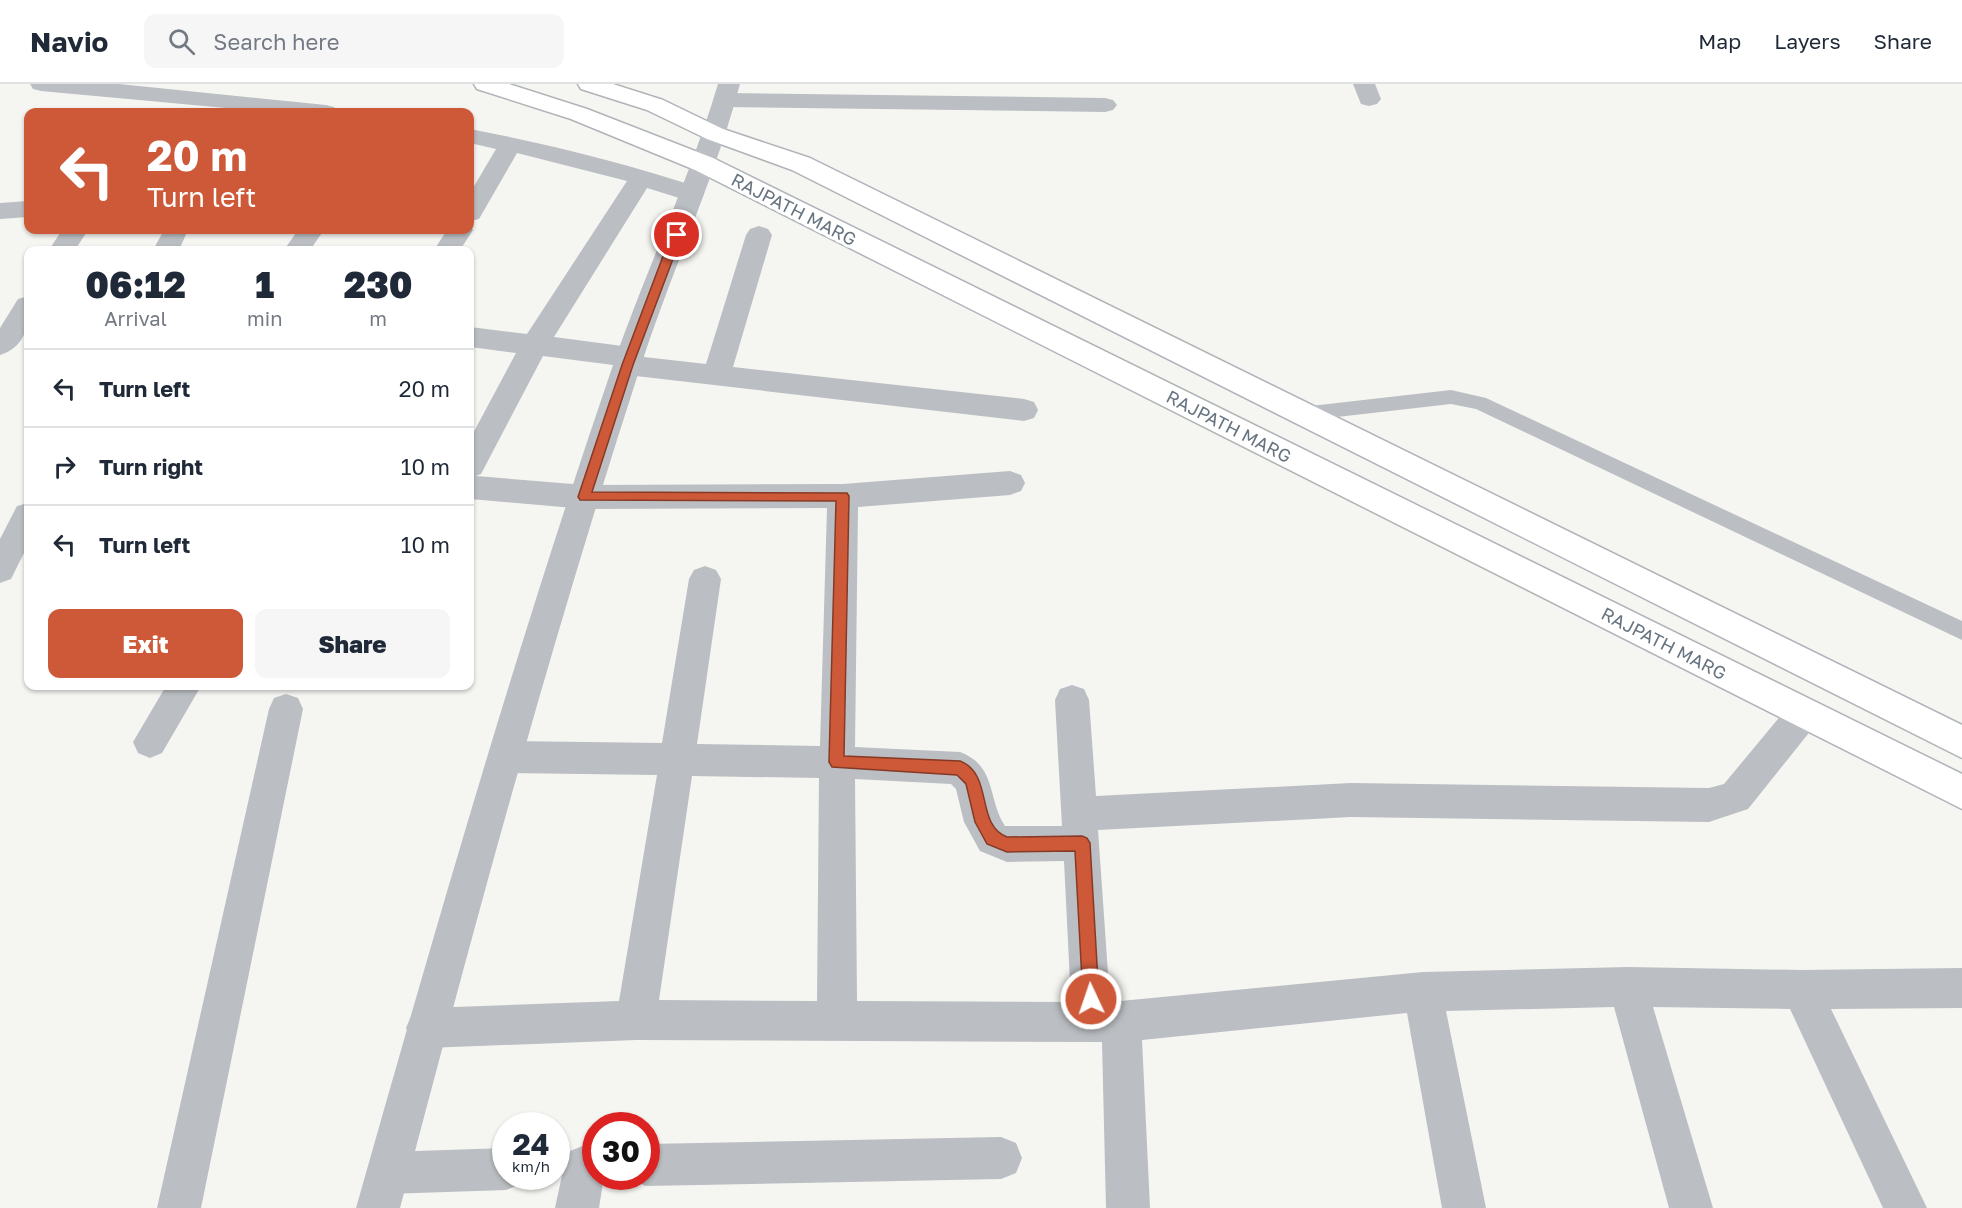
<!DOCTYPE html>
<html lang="en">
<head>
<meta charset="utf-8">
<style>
	body { margin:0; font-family:"Golos Text",sans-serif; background:#f6f6f7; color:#1f2937; height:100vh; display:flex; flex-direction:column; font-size:22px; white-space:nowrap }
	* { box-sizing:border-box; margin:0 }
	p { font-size:20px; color:#747a83 }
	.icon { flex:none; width:33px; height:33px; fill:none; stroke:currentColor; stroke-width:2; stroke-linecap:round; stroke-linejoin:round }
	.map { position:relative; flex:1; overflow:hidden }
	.side { position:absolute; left:24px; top:162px; width:450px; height:444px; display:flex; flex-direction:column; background:#fff; border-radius:12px; box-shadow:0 2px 4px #0004 }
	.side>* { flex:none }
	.banner { position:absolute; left:24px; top:24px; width:450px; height:126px; border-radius:12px; box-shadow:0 2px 4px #0004; background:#ce5939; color:#fff; overflow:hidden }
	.speed { position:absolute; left:492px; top:1028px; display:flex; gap:12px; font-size:30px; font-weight:700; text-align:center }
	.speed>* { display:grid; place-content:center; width:78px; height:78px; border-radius:50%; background:#fff; box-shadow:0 2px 4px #0004; line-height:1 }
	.speed small { font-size:15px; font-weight:400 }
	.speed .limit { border:9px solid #d22; background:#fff; color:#111 }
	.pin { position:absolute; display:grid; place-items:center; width:51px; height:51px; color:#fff; margin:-26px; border:3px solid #fff; border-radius:50%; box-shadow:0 2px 6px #0007 }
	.me { position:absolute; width:66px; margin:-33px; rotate:357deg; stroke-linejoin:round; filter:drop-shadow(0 0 4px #0008) }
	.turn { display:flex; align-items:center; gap:21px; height:126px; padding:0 24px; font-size:27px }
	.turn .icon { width:78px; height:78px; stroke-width:2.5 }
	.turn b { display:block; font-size:42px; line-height:51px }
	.eta { display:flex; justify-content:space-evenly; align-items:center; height:102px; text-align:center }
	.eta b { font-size:36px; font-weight:800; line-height:42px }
	.button { display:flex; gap:12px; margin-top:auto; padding:12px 24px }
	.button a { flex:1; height:69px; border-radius:12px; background:#ce5939; color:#fff; font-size:24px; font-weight:800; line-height:69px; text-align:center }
	.button a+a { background:#f6f6f7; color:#1f2937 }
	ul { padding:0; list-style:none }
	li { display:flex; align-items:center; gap:18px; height:78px; padding:0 24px; border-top:2px solid #e0e1e3 }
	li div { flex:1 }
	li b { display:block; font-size:22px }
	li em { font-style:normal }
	header { display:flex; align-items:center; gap:36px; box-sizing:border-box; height:84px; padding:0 30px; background:#fff; border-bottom:2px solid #e0e1e3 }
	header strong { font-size:28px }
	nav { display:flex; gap:33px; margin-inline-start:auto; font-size:21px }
	.search { width:420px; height:54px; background:#f6f6f7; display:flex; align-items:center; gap:15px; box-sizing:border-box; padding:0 21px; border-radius:12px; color:#747a83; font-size:22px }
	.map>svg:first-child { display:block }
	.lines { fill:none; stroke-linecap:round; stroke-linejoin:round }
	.secondary-casing { stroke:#b0b4b8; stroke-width:3 }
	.service { fill:#bbbec2; fill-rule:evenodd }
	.minor { fill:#bbbec2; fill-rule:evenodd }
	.tertiary { fill:#bbbec2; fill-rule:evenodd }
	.secondary { fill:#fff; fill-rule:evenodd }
	.route { fill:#ce5939; stroke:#863a25; stroke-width:1.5 }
	.labels { text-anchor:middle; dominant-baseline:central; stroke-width:6; stroke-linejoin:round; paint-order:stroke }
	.street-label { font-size:18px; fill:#687580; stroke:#fff }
</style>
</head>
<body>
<header>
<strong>Navio</strong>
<div class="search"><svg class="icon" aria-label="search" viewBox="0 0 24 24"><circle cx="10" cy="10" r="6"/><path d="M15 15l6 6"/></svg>Search here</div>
<nav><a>Map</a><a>Layers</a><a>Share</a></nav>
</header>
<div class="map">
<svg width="1962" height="1124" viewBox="0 0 1962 1124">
	<rect width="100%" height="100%" fill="#f5f5f2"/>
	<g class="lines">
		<!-- secondary casing -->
		<g class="secondary-casing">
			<path id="secondary" d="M474 0H509L587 25 713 74 1962 690V725L695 86 571 35 477 5Z
				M578 0H613L663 16 723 45 810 74 1962 641V674L792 86 707 55 647 26 581 5Z"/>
		</g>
		<!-- service -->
		<path class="service" d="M1451 306 1486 314 1962 537V556L1476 325 1451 320 1302 337 1296 335 1293 330 1296 325 1302 323Z"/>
		<!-- minor -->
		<path class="minor" d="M30 0H119L326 21 334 23 338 28H270L41 7 33 5Z
			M1353 0H1375L1381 15 1377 20 1369 22 1361 20Z
			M725 9 1105 14 1113 16 1117 21 1113 26 1105 28 725 23 717 21 713 16 717 11Z
			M470 45C548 60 625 79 701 104L704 110 701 116 692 118 647 104 554 253 630 263 640 266 644 273 706 280 746 151 750 145 759 142 768 145 772 151 733 283 1024 315 1034 318 1038 326 1034 334 1024 337 627 291 617 288 613 281 543 272 481 390 476 392 585 401 843 400 1010 387 1021 391 1025 399 1021 407 1010 411 858 423 855 663 960 668C997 682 987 714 1005 742H1062L1055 616 1060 605 1072 601 1084 605 1089 616 1096 712 1351 699 1709 704 1724 700 1792 618 1804 614 1816 618 1821 629 1816 640 1748 725 1709 738 1351 733 1098 746 1110 918 1423 888 1628 883 1801 886 1962 884V924L1831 925 1927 1124H1883L1790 925 1653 923 1713 1124H1669L1614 923 1446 927 1486 1124H1442L1407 929 1142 956 1150 1124H1106L1102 958 636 956 426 964 412 958 406 944 412 930 426 924 619 917 657 691 505 689 493 684 488 673 493 662 505 657 662 659 689 495 694 486 705 482 716 486 721 495 697 660 820 662 827 424 585 425 470 415V355L516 269 470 263V243L527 250 627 97 517 69 479 135 470 137V109L496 65 470 59ZM692 692 819 694 817 917 659 916ZM855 695 951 700 956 705 964 738 980 767 1007 778 1064 777 1071 918 857 917Z
			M28 117V133L0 135V119Z
			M470 141 473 146 460 166H434L447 146H470Z
			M62 146H88L75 166H49Z
			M164 146H188L179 166H153Z
			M298 146H324L310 166H284Z
			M28 212C31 237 27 263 0 271V244L18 215Z
			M28 419V461L11 495 0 499V455L17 422Z
			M166 602H201L162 669 150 674 138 669 133 658Z
			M286 610 298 614 303 625 201 1124H157L269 625 274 614Z
			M1001 1053 1016 1059 1022 1074 1016 1089 1001 1095 646 1102 631 1096 629 1092H646V1060Z
			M585 1061 596 1065V1092H604L599 1124H555L564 1082 570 1067Z
			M506 1064V1092H524L521 1100 506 1106 387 1110 372 1104 366 1089 372 1074 387 1068Z"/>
		<!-- tertiary -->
		<path class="tertiary" d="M718 0H740C714 97 671 188 640 284 550 561 474 842 400 1124H356C436 842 517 561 612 284 645 188 689 97 718 0Z"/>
		<!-- secondary -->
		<use href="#secondary" class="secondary"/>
	</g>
	<!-- route -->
	<path class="route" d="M677 147 682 151 633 281 592 408 847 409 849 412 844 672 960 677C994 690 975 741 1007 753L1082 752 1087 754 1090 759 1099 915 1096 920 1091 923 1085 920 1083 915 1075 767 1007 768 987 760 975 738 966 700 957 691 832 683 829 678 836 417 580 416 578 413 622 281 671 151Z"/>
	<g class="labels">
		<!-- street labels -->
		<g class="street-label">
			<text transform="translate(794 125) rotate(27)">RAJPATH MARG</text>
			<text transform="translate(1229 342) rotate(27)">RAJPATH MARG</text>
			<text transform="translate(1664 559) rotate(27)">RAJPATH MARG</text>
		</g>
	</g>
</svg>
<div class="speed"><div>24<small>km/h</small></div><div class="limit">30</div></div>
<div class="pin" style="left:677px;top:151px;background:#d93025"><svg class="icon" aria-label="arrive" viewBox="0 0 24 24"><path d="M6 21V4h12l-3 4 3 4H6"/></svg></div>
<svg class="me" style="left:1091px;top:915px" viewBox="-20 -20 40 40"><circle r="17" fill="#ce5939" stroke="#fff" stroke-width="3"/><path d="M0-11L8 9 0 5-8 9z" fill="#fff"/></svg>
<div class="banner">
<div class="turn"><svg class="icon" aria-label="left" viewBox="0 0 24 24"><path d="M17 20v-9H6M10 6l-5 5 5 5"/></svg><div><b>20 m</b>Turn left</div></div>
</div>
<section class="side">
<div class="eta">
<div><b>06:12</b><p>Arrival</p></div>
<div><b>1</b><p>min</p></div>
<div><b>230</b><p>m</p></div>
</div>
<ul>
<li><svg class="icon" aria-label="left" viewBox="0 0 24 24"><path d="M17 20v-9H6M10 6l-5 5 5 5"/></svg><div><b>Turn left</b></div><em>20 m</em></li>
<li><svg class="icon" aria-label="right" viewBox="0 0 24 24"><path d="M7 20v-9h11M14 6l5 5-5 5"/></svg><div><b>Turn right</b></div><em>10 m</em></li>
<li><svg class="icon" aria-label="left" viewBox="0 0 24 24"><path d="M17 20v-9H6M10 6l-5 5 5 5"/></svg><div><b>Turn left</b></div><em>10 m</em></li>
</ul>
<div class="button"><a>Exit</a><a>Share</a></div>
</section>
</div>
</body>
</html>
